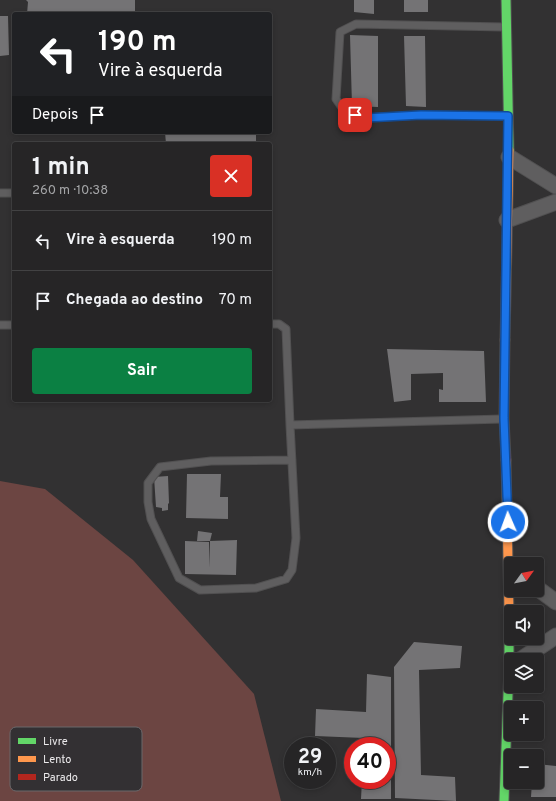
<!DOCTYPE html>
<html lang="pt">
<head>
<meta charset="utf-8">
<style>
	body { margin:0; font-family:Overpass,sans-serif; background:#323132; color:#f1f3f6; height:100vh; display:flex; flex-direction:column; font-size:15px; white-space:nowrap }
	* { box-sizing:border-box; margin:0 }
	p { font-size:13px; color:#a4a5a7 }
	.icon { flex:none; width:22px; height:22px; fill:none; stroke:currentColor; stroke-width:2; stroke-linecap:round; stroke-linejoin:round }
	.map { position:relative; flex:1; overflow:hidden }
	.panel { position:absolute; left:12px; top:142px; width:260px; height:260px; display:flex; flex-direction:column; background:#262526; border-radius:4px; box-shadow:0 2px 6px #0003,0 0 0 1px #424243 }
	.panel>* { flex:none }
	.banner { position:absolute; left:12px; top:12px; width:260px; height:122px; border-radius:4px; box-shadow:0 2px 6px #0003,0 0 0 1px #424243; background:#202124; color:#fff; overflow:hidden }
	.needle { width:26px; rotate:57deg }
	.buttons { position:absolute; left:504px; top:557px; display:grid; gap:8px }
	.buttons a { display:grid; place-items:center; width:40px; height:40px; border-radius:4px; background:#262526; box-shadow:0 2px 6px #0003,0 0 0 1px #424243; font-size:20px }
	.speed { position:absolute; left:284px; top:737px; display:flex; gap:8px; font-size:20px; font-weight:700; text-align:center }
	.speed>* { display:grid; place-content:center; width:52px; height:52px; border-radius:50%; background:#262526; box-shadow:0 2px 6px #0003,0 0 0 1px #424243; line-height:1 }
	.speed small { font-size:10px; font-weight:400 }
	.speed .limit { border:6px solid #d22; background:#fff; color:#111 }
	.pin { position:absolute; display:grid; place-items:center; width:34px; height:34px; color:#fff; margin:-17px; border-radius:8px; box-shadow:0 2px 6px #0006 }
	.me { position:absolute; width:44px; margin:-22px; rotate:358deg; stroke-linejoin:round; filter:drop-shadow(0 0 3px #0008) }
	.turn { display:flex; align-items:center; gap:14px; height:84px; padding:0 20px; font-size:18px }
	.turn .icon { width:52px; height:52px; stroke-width:2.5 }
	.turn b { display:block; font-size:28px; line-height:34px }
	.then { display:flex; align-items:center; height:38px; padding:0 20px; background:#0003; gap:8px; font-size:15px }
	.round { display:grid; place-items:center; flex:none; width:42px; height:42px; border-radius:4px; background:#323132 }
	.head { display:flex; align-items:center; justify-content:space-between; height:68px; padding:0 20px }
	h1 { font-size:24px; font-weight:700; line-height:30px }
	.action { display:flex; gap:8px; margin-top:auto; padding:8px 20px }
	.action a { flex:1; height:46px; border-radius:4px; background:#0b8043; color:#fff; font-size:16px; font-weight:700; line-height:46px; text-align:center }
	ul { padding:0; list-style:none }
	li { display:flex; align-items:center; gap:12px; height:60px; padding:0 20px; border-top:1px solid #424243 }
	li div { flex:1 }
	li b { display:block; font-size:15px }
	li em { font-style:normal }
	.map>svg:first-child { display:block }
	.green { fill:#6c4542 }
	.building { fill:#747375 }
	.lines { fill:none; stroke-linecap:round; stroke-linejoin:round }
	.lane-casing { stroke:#515051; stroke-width:9 }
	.street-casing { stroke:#515051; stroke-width:17 }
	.fast-casing { stroke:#515051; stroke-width:11 }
	.slow-casing { stroke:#515051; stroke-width:11 }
	.jam-casing { stroke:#515051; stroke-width:11 }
	.lane { stroke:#5f5e5f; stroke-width:7 }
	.street { stroke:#5f5e5f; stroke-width:15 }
	.fast { stroke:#63d668; stroke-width:9 }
	.slow { stroke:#ff974d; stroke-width:9 }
	.jam { stroke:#b3261e; stroke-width:9 }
	.route-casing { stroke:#114b97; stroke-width:10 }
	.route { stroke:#1a73e8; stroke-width:7 }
	.key { fill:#333033; stroke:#6b686b; stroke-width:1 }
	.key-label { font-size:11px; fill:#edebed }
</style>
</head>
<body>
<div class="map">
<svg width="556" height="801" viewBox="0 0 556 801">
	<rect width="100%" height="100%" fill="#323132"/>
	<!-- green -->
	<path class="green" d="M0 481 45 489 133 560 254 694 281 801H0Z"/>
	<!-- building -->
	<path class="building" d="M26 0H135V14H27L28 2Z
		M354 0H374V14L354 12Z
		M404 0H428V12H404Z
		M0 16H8L9 55 0 56Z
		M350 35 378 36V107L352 106Z
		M404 36H425L426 107 406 106Z
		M165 132H256V144H166Z
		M387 349 484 351 486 402H439V389L443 390V373L411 374V400L394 402Z
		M187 474H221L220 497H228V519L186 518Z
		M168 476 169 503 168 504V510L162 511V508L156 507 154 477Z
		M198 531 212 533 210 541H197Z
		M237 540 236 575 185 574V541L209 542 210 568V541Z
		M414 642 462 646 460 668 419 670 421 775 455 777 456 801 395 798 394 667Z
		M367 674 391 677V799H361L362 780H387V746H364V738L315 736 316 709 366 712Z
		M537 764 556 766V797H531L532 782H537Z"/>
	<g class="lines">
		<!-- lane casing -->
		<g class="lane-casing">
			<path id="lane" d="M504 27 356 24 340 32 336 99 345 112 365 118 421 115 507 116
				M0 193H14
				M270 324H279L286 329 290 425 502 419
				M0 325H14
				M290 425 296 538 292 570 286 579 256 588 200 590 179 578 151 519 148 502V483L160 467 211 461 292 460"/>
		</g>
		<!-- street casing -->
		<g class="street-casing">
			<path id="street" d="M509 157 556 186
				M507 220 556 202
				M537 588 556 602
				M520 660 556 636"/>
		</g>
		<!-- fast casing -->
		<g class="fast-casing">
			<path id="fast" d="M506 0 509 150
				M504 801 509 667V613"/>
		</g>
		<!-- slow casing -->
		<g class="slow-casing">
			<path id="slow" d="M505 340 509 150
				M506 460 509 613"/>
		</g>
		<!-- jam casing -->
		<g class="jam-casing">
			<path id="jam" d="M505 340 504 418 506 460"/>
		</g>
		<!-- lane -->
		<use href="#lane" class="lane"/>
		<!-- street -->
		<use href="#street" class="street"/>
		<!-- fast -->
		<use href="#fast" class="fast"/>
		<!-- slow -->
		<use href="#slow" class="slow"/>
		<!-- jam -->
		<use href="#jam" class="jam"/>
	</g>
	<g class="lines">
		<!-- route casing -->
		<g class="route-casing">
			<path id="route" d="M355 115 365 118 421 115 508 116 504 418 508 522"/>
		</g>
		<!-- route -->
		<use href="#route" class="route"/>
	</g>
	<!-- legend -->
	<rect x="10" y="727" width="132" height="64" rx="6" class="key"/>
	<rect x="18" y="738" width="18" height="6" fill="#63d668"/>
	<rect x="18" y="756" width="18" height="6" fill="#ff974d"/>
	<rect x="18" y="774" width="18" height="6" fill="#b3261e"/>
	<g class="key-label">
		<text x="43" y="745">Livre</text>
		<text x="43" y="763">Lento</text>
		<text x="43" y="781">Parado</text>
	</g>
</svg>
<div class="buttons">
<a><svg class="needle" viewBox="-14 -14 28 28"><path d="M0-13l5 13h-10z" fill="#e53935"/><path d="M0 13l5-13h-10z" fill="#a4a5a7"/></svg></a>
<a><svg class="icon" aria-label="sound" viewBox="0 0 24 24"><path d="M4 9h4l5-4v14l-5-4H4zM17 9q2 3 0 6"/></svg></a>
<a><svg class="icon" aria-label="layers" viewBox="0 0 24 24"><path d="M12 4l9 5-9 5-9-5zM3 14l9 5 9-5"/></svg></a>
<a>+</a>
<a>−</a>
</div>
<div class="speed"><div>29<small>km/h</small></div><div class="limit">40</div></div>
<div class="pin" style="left:355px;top:115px;background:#d93025"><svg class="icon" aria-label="arrive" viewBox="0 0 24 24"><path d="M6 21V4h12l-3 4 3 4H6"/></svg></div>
<svg class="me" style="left:508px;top:522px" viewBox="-20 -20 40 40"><circle r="17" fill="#1a73e8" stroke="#fff" stroke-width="3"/><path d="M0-11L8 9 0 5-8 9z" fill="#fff"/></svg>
<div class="banner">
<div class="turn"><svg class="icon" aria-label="left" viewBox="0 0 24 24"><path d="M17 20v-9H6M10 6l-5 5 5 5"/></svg><div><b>190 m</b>Vire à esquerda</div></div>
<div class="then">Depois<svg class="icon" aria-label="arrive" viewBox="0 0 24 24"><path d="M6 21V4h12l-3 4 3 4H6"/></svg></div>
</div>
<section class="panel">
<div class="head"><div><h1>1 min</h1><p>260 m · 10:38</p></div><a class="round" style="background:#d93025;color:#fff"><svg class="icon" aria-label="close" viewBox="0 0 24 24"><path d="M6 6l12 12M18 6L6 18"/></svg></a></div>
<ul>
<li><svg class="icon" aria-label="left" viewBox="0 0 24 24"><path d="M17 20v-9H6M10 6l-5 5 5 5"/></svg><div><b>Vire à esquerda</b></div><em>190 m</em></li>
<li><svg class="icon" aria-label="arrive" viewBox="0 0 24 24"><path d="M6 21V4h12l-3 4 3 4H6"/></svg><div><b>Chegada ao destino</b></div><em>70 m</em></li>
</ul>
<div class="action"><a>Sair</a></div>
</section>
</div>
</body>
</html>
